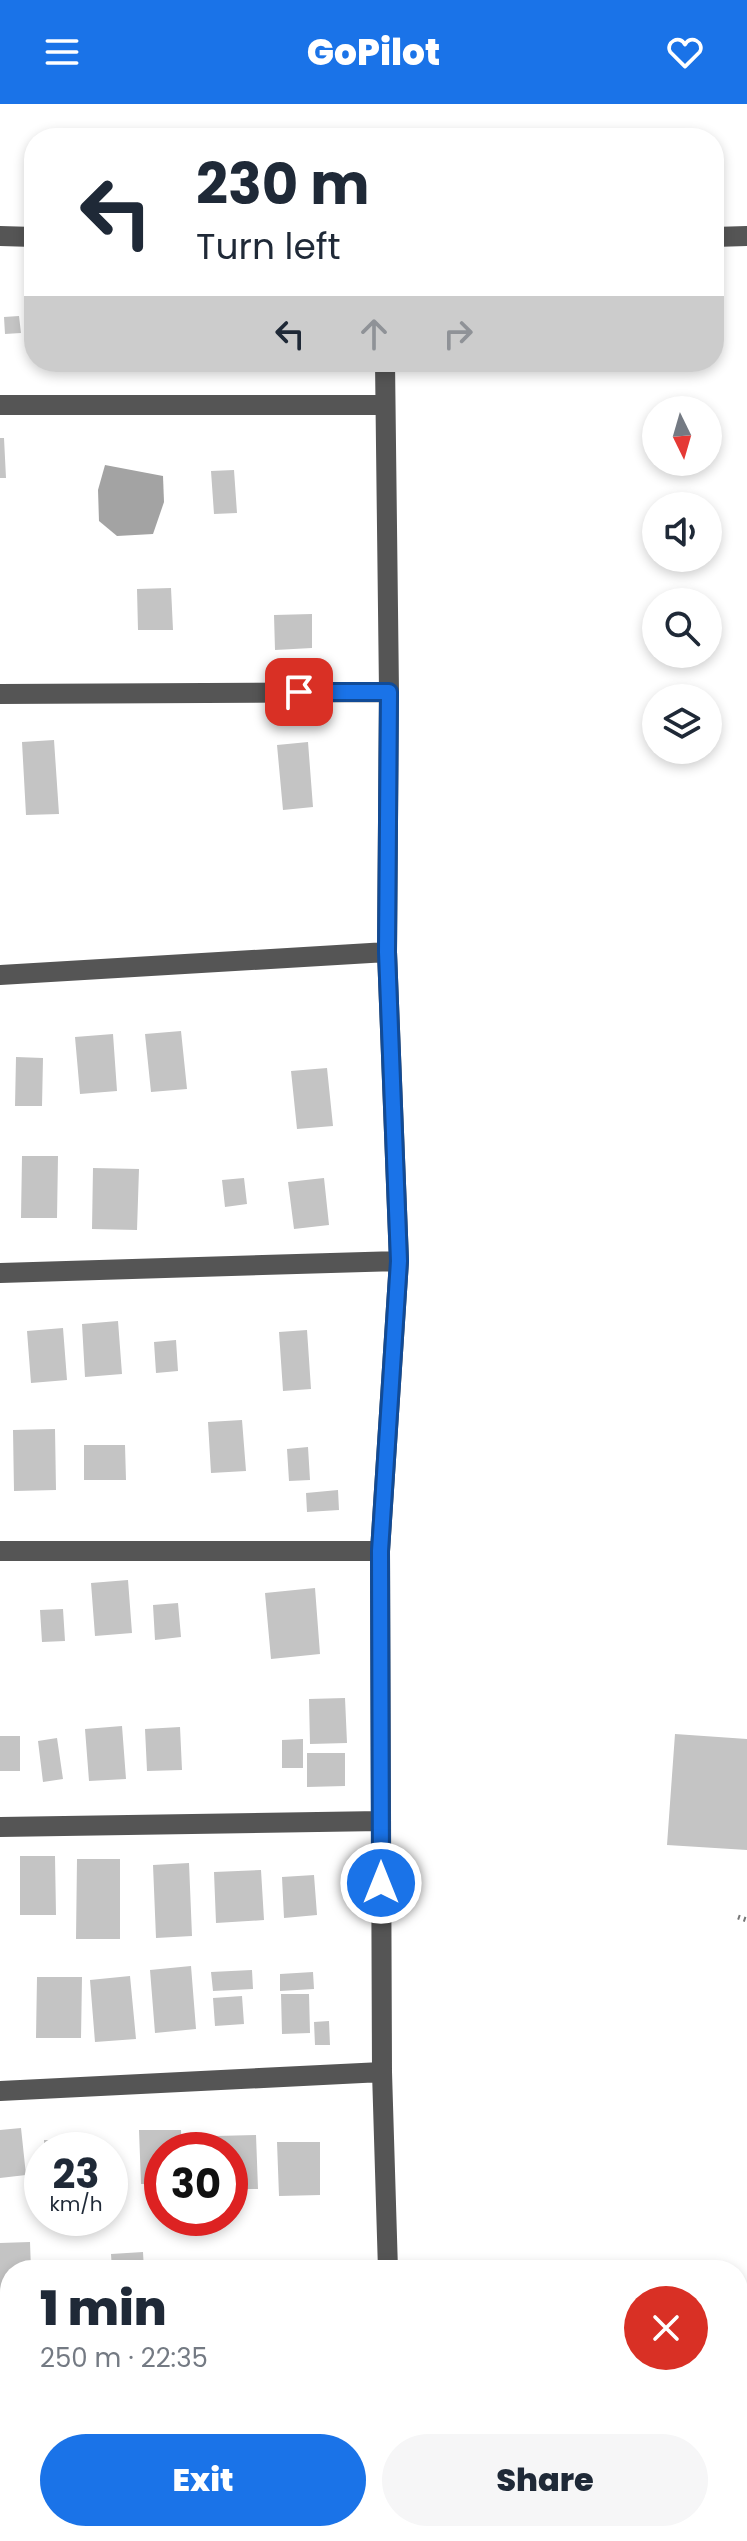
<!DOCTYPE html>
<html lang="en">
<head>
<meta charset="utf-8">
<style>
	body { margin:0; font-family:Poppins,sans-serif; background:#f6f6f7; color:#1f2937; height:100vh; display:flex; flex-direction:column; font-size:30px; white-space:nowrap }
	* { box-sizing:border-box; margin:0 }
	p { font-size:26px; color:#747a83 }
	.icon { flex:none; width:44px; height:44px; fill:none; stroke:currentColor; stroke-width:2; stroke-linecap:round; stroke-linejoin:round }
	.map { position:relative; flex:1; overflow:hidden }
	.panel { position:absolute; left:0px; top:2156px; width:748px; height:282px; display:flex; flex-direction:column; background:#fff; border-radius:32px 32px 0 0; box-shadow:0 4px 12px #0003 }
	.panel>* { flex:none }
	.top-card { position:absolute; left:24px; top:24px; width:700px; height:244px; border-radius:32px; box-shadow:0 4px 12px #0003; background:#fff; color:#1f2937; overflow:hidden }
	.needle { width:52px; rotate:175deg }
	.fabs { position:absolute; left:642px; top:292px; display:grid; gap:16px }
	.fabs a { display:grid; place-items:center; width:80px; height:80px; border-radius:50%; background:#fff; box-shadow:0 4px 12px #0003; font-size:40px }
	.speed { position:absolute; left:24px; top:2028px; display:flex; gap:16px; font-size:40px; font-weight:700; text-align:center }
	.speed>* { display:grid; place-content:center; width:104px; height:104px; border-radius:50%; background:#fff; box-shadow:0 4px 12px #0003; line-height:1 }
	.speed small { font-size:20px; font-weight:400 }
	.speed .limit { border:12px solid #d22; background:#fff; color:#111 }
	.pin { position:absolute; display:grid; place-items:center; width:68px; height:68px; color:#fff; margin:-34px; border-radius:16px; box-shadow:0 4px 12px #0006 }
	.me { position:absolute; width:88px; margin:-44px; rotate:0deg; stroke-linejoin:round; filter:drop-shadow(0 0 6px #0008) }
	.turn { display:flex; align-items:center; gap:28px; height:168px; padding:0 40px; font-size:36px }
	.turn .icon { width:104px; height:104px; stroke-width:2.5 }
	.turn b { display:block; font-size:56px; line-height:68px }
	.lanes { display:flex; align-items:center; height:76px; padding:0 40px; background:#0003; justify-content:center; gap:40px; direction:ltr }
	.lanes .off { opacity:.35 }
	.round { display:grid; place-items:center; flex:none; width:84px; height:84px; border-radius:42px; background:#f6f6f7 }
	.summary { display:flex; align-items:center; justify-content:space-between; height:136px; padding:0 40px }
	h1 { font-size:48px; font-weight:800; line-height:60px }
	.button { display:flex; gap:16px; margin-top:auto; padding:16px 40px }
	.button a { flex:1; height:92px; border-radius:48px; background:#1a73e8; color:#fff; font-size:32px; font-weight:800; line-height:92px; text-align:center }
	.button a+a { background:#f6f6f7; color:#1f2937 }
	header { display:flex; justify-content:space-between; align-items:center; height:104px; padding:0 40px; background:#1a73e8; color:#fff; font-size:36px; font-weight:800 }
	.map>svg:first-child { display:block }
	.water { fill:#a3a3a3 }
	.building { fill:#c4c4c4 }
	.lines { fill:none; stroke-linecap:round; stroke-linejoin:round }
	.path { stroke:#777; stroke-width:5; stroke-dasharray:2 4; stroke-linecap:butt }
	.minor { stroke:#555; stroke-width:20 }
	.route-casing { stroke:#114b97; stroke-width:20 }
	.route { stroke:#1a73e8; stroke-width:14 }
</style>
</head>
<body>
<header><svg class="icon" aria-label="menu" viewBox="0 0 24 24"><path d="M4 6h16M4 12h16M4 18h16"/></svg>GoPilot<svg class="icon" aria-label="heart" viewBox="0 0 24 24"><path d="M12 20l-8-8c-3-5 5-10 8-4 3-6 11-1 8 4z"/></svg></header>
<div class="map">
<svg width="747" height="2437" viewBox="0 0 747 2437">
	<rect width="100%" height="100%" fill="#fff"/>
	<!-- water -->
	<path class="water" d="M105 361 163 372 164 398 153 430 117 432 99 417 98 386Z"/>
	<!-- building -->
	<path class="building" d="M19 212 21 229 5 230 4 213Z
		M0 334H4L6 374H0Z
		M234 366 237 409 214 410 211 367Z
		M171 484 173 526H138L137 485Z
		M312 510V544L275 546 274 511Z
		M54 636 59 710 26 711 22 638Z
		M308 638 313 703 283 706 277 641Z
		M181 927 187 985 151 988 145 930Z
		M113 930 117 987 80 990 75 933Z
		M16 953 43 954 42 1002H15Z
		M327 964 333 1022 297 1025 291 967Z
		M22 1052H58L57 1114H21Z
		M93 1064 139 1065 137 1126 92 1125Z
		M244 1074 247 1100 225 1103 222 1076Z
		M324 1074 329 1121 294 1125 288 1078Z
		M118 1217 122 1270 85 1273 82 1220Z
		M63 1224 67 1276 31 1279 27 1227Z
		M307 1226 311 1285 283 1287 279 1228Z
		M176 1236 178 1267 156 1269 154 1238Z
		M242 1316 246 1367 211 1369 208 1318Z
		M55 1325 56 1386 14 1387 13 1326Z
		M84 1341H125L126 1376H84Z
		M308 1343 310 1376 289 1377 287 1345Z
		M338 1386 339 1406 307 1408 306 1389Z
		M128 1476 132 1529 95 1532 91 1479Z
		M315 1484 320 1550 271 1555 265 1489Z
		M178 1499 181 1533 155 1536 153 1501Z
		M63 1505 65 1537 42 1538 40 1506Z
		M345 1594 347 1639 310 1640 309 1595Z
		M122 1622 126 1675 89 1677 85 1625Z
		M180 1623 182 1666 147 1667 145 1625Z
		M675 1630 747 1635V1746L667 1741Z
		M0 1632H20V1667H0Z
		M57 1634 63 1675 43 1678 38 1637Z
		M303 1635V1664H282V1636Z
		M307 1649H345V1682L307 1683Z
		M20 1752H55L56 1811H20Z
		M77 1755H120V1835H76Z
		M189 1759 192 1832 156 1834 153 1761Z
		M261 1766 264 1816 216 1819 214 1768Z
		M314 1771 317 1811 284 1814 282 1773Z
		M191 1862 196 1925 155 1929 150 1866Z
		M252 1866 253 1885 213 1887 211 1868Z
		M313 1868 314 1885 280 1887V1870Z
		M130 1872 136 1935 95 1938 90 1876Z
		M37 1873H82L81 1934H36Z
		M281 1890H309L310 1929 282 1930Z
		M242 1892 244 1920 215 1922 213 1894Z
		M329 1917 330 1941H315L314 1918Z
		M21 2024 26 2071 0 2074V2026Z
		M139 2026H181L182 2046H162V2080H141Z
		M256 2031 258 2085H230V2046H215V2032Z
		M44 2036H86V2046H44Z
		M277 2038H320V2091L279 2092Z
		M30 2138 31 2166H10V2204H0V2139Z
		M143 2148 144 2166H112L111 2150Z
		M194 2159V2166H152L151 2160Z
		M321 2160V2166H279V2161Z
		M259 2161V2166H218V2162Z
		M279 2428H321V2437H279Z"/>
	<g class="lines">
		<!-- path -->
		<path class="path" d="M738 1813 747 1816"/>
		<!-- minor -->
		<path class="minor" d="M0 132 34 133
			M714 133 747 132
			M385 258 389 588 387 848 399 1157 380 1447 382 1968 388 2166
			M0 301H384
			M0 590 389 588
			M0 871 387 848
			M0 1169 399 1157
			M0 1447H380
			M0 1723 381 1717
			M0 1987 382 1968
			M0 2275H10
			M394 2428V2437"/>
	</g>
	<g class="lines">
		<!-- route casing -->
		<g class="route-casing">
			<path id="route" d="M299 588H389L387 848 399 1157 380 1447 381 1779"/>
		</g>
		<!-- route -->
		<use href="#route" class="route"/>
	</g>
</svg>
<div class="fabs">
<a><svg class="needle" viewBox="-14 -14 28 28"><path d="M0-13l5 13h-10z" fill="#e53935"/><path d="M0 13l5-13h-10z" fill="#747a83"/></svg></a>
<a><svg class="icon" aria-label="sound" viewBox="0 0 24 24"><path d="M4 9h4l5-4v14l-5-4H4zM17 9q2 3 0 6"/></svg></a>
<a><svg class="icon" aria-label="search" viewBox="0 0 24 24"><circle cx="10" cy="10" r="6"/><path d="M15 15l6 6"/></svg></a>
<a><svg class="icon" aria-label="layers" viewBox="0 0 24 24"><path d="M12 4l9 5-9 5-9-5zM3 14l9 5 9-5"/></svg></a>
</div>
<div class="speed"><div>23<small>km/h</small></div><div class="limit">30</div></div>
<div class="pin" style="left:299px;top:588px;background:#d93025"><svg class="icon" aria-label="arrive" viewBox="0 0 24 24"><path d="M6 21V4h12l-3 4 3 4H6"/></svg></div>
<svg class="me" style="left:381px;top:1779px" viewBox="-20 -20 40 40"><circle r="17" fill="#1a73e8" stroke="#fff" stroke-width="3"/><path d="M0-11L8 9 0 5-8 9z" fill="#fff"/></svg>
<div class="top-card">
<div class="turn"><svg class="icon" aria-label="left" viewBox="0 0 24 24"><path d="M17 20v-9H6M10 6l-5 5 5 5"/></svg><div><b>230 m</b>Turn left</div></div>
<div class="lanes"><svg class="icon" aria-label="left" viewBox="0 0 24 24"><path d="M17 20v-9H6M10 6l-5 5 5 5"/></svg><svg class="icon off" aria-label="ahead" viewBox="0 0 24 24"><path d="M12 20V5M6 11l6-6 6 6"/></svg><svg class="icon off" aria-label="right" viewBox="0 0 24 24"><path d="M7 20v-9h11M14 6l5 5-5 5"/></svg></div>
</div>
<section class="panel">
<div class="summary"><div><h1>1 min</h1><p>250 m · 22:35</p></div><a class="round" style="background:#d93025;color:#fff"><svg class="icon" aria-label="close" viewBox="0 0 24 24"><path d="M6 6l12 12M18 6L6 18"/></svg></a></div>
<div class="button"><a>Exit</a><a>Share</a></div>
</section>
</div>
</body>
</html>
